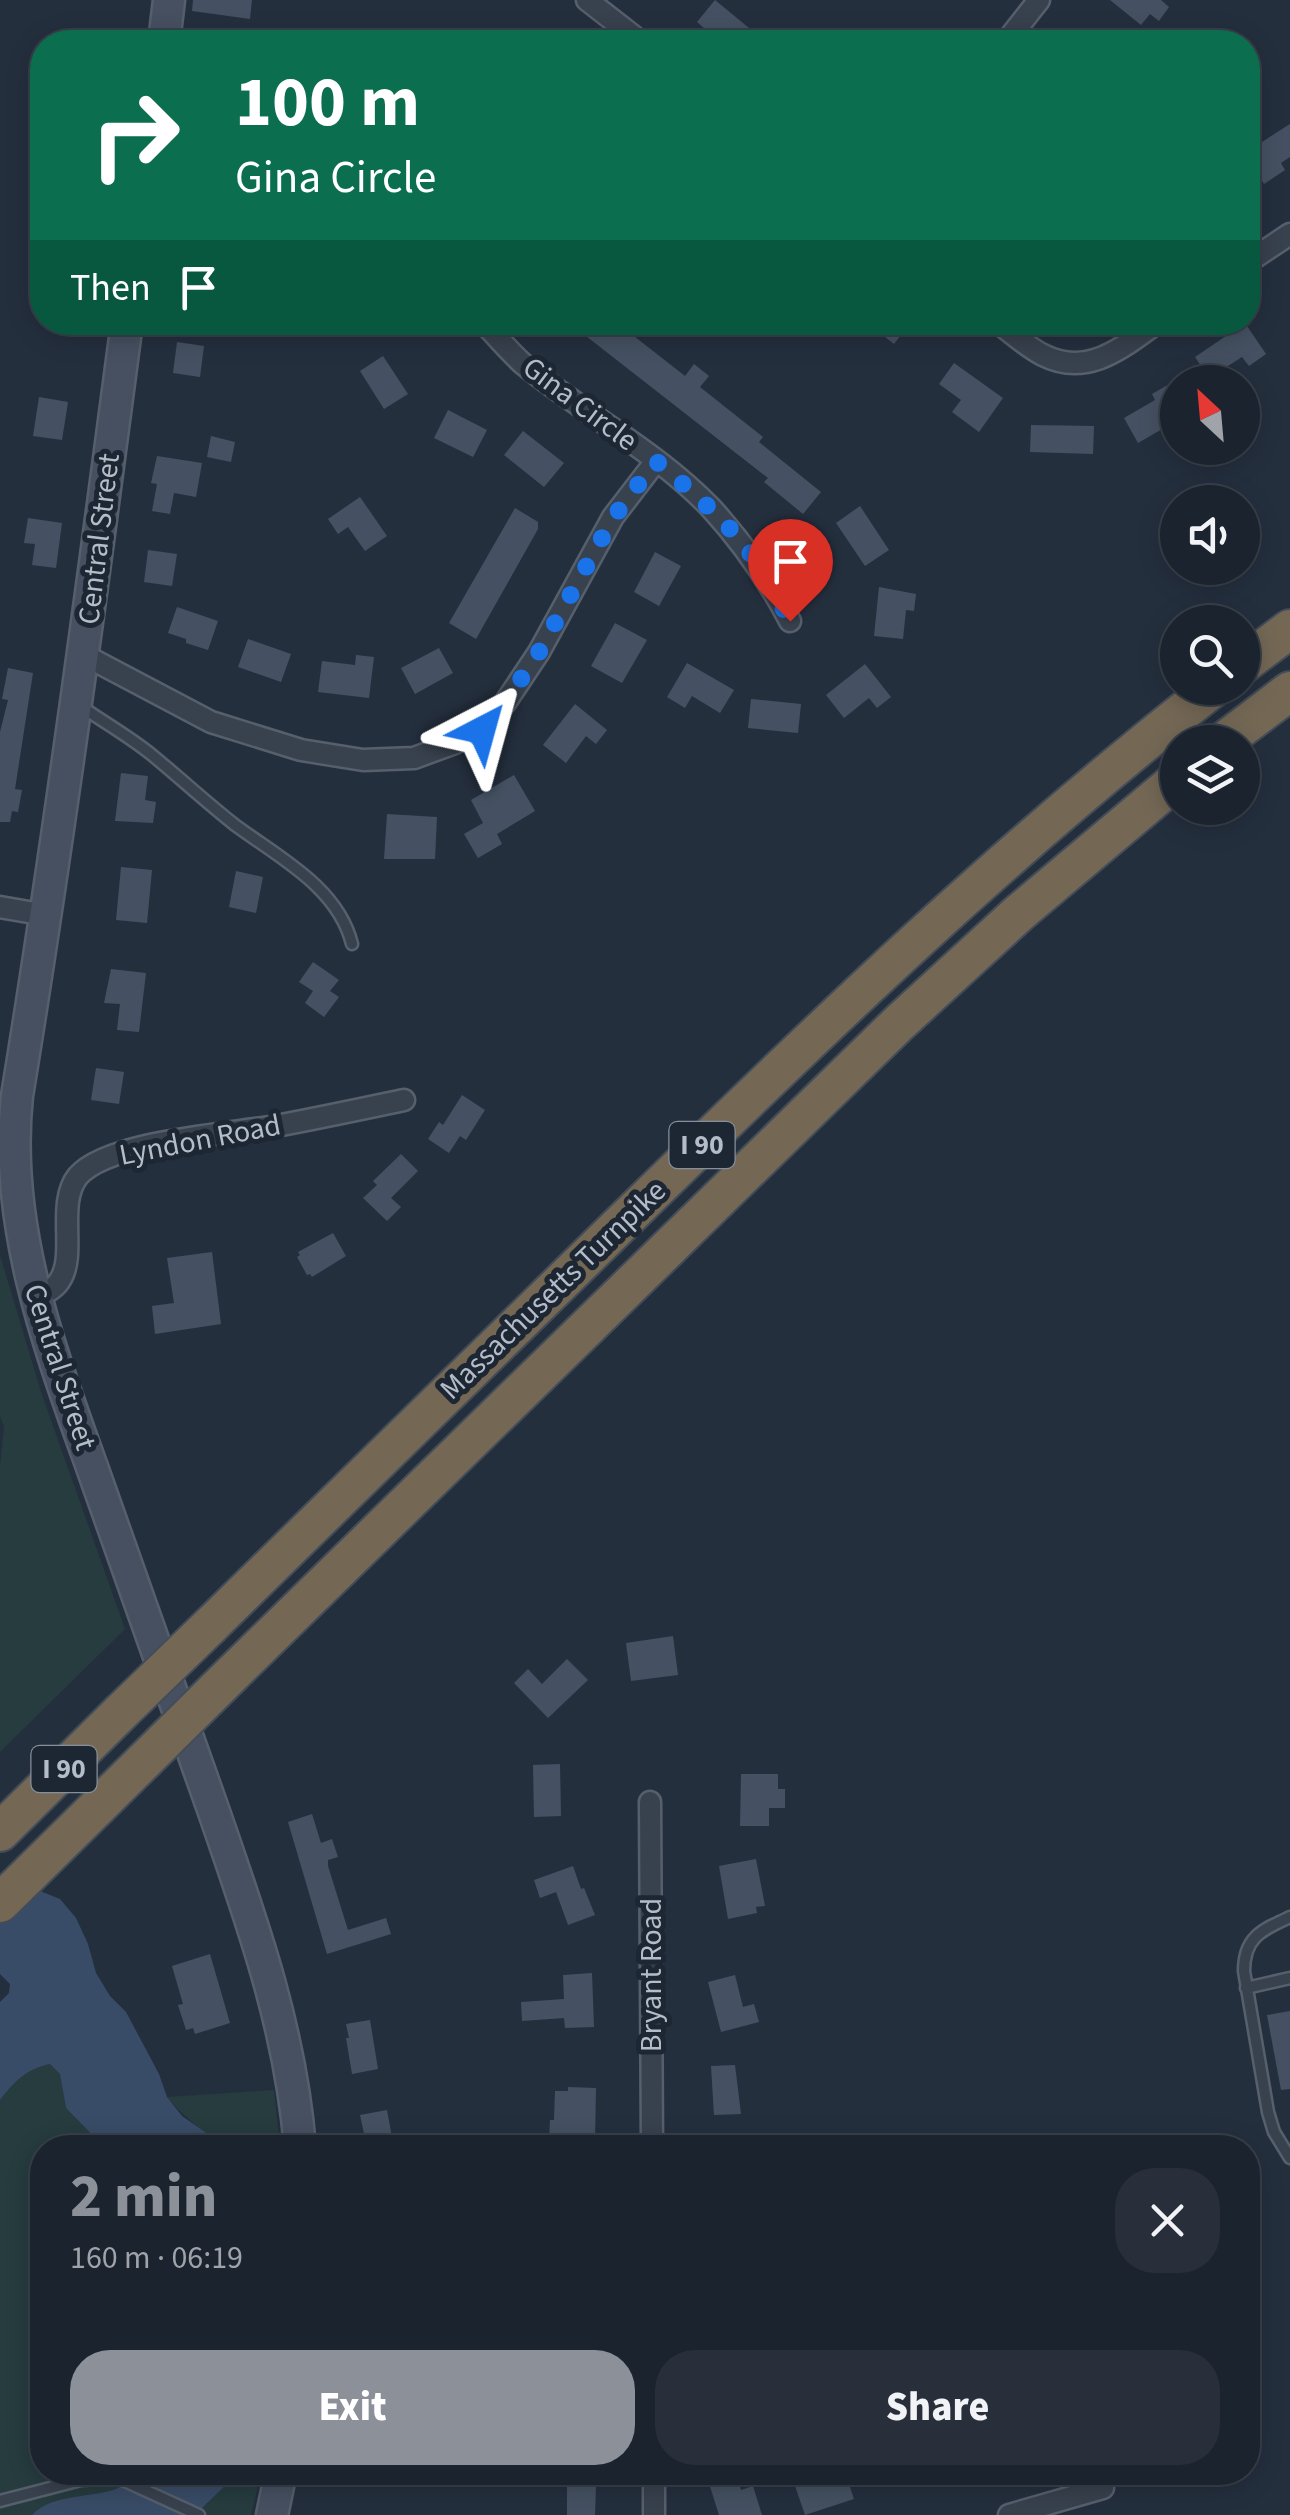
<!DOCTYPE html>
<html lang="en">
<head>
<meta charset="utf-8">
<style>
	body { margin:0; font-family:"Source Sans 3",sans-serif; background:#282f3a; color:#f1f3f6; height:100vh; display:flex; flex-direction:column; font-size:38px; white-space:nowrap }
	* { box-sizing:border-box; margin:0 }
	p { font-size:32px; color:#a0a4aa }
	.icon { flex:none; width:55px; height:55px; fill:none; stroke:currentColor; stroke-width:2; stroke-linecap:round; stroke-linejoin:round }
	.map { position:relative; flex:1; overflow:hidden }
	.drawer { position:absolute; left:30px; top:2135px; width:1230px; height:350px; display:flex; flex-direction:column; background:#1b232e; border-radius:40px; box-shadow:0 5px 25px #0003,0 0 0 2px #39404a }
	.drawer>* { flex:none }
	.guide { position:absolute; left:30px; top:30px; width:1230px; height:305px; border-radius:40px; box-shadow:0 5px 25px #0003,0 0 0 2px #39404a; background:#0b6e4f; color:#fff; overflow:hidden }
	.needle { width:65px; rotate:334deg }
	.fabs { position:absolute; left:1160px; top:365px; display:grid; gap:20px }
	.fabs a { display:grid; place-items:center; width:100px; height:100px; border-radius:50%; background:#1b232e; box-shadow:0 5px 25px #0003,0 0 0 2px #39404a; font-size:50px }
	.pin { position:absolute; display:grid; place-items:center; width:85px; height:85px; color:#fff; margin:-102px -42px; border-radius:50% 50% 50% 0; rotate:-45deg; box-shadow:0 0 10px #0007 }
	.pin .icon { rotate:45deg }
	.me { position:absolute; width:110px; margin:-55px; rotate:39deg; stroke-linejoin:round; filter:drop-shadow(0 0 8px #0008) }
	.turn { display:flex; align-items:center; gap:35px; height:210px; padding:0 40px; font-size:45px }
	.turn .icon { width:130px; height:130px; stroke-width:2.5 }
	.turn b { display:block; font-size:70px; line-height:85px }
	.then { display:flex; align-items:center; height:95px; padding:0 40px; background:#0003; gap:20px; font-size:38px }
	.round { display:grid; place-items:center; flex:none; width:105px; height:105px; border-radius:40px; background:#282f3a }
	.overview { display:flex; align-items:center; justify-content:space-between; height:170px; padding:0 40px }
	h1 { font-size:60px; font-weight:800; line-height:75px; color:#8c9099 }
	.action { display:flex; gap:20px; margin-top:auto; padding:20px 40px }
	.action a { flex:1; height:115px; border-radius:40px; background:#8c9099; color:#fff; font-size:40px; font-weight:800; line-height:115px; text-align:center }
	.action a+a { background:#282f3a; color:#f1f3f6 }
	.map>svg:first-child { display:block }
	.green { fill:#263c3f }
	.water { fill:#394c67 }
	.building { fill:#455162 }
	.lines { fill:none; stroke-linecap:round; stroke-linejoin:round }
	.lane-casing { stroke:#565f6c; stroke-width:15 }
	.street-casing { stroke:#565f6c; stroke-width:25 }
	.secondary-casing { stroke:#565f6c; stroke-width:35 }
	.highway-casing { stroke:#434c59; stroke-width:42 }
	.lane { stroke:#38414e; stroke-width:10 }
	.street { stroke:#38414e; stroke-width:20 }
	.secondary { stroke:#465061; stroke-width:30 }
	.highway { stroke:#746855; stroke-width:38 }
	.highway-bridge-casing { stroke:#434c59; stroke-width:42; stroke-linecap:butt }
	.highway-bridge { stroke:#746855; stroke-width:38 }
	.route { stroke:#1a73e8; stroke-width:18; stroke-dasharray:0 32.4 }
	.labels { text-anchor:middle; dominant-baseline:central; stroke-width:10; stroke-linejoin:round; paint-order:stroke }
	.shield { fill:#1d2633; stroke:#878f9c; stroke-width:2.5 }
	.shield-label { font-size:28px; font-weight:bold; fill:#b4bcc9 }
	.street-label { font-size:30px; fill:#b4bcc9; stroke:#1d2633 }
</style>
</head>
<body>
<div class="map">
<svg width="1290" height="2515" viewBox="0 0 1290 2515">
	<rect width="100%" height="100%" fill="#242f3e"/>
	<!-- green -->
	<path class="green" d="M0 1255 41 1392 125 1629 0 1752V1467L4 1427 0 1416Z
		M50 2064 60 2073 66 2108 104 2147 42 2148V2472L135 2473V2476C128 2481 121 2488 113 2490 87 2498 53 2494 32 2515H0V2100C14 2082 26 2069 50 2064Z
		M274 2090 280 2147H219C202 2128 183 2117 167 2097Z
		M238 2473H261L251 2515H195Z"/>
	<!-- water -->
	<path class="water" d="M0 1875 60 1899 76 1918 88 1944 96 1973 110 1996 126 2012 159 2074 167 2097 182 2116 205 2132 219 2147H104L66 2108 60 2074 50 2064C26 2069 14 2082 0 2100V2002L9 1993 10 1984 0 1974Z
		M135 2473H238L195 2515H32C52 2494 87 2498 113 2490 120 2488 128 2481 134 2477Z"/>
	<!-- building -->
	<path class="building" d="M193 0H252L250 19 192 11Z
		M715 0 766 42H697L706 30 697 22Z
		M1110 0H1161L1169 7 1159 21 1150 14 1141 25Z
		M1248 119 1262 142 1290 124V157L1281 163 1285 170 1264 184 1248 159Z
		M568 322H616L685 376 694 364 709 376 700 387 763 437 759 442 821 492 803 514 764 482 768 478Z
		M866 322H911L894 344Z
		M1245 323 1266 354 1249 366 1242 357 1209 378 1195 357Z
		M177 342 204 346 200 377 173 373Z
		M383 356 408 394 384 409 360 371Z
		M954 363 1003 398 979 432 952 412 961 400 939 384Z
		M1178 379V420L1138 443 1124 418 1155 400 1152 394Z
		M39 397 68 402 62 440 33 436Z
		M448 410 487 430 473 457 434 438Z
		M1031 425 1094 426 1093 454 1030 452Z
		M523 431 564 463 544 487 504 455Z
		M211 436 235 442 231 462 207 457Z
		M157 456 202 463 196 497 174 493 170 514 152 511 157 484 151 483Z
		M360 497 387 536 365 551 348 527 338 534 328 519Z
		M860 506 889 550 865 566 836 523Z
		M515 508 538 522V529L476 639 449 623Z
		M28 518 62 523 56 568 32 565 35 544 24 543Z
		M148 550 177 554 172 586 144 582Z
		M655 552 681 566 659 606 634 592Z
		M879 587 916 594 914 611 906 610 903 639 874 636Z
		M177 607 218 621 208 650 186 643V639L168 633Z
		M615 623 647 640 622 683 591 666Z
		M248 639 291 654 281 682 238 667Z
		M439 648 453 673 415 694 401 668Z
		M356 655 374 657 369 698 318 692 322 661 355 665Z
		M687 663 734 690 720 713 692 696 685 708 667 697Z
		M865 664 891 697 877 708 869 698 844 718 826 695Z
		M8 668 33 673 15 789 22 790 18 812 12 811 10 822H0V732L8 700 2 699Z
		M751 699 801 704 798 733 748 728Z
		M575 704 607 730 596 744 586 736 566 763 543 745Z
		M121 773 148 776 145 800 156 802 153 823 115 821Z
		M514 775 535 811 497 834 502 844 478 858 464 834 483 823 471 800Z
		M387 814 437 817 435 859H384Z
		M121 867 152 870 147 923 116 920Z
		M236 871 263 877 256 913 229 907Z
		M313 962 339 980 330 991 339 997 324 1017 305 1003 313 991 299 982Z
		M111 969 146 973 139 1032 117 1030 120 1004 104 1003Z
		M96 1068 124 1072 119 1104 91 1100Z
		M462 1095 485 1110 466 1140 460 1136 449 1153 428 1139 439 1122 443 1125Z
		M401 1154 418 1171 391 1198 401 1207 387 1221 363 1198 377 1185 373 1181Z
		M333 1233 346 1256 312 1277 310 1274 307 1275 297 1257 300 1255 298 1252Z
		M212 1252 221 1324 155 1334 152 1306 174 1303 167 1258Z
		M673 1636 678 1675 631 1681 626 1643Z
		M567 1659 588 1680 548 1718 514 1683 528 1669 542 1684Z
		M560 1764 561 1816 534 1817 533 1765Z
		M741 1774H778V1789H785V1808H769V1826H740Z
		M312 1814 321 1843 332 1839 338 1857 328 1860V1866L348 1930 386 1918 391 1934 327 1954 288 1822Z
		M756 1859 765 1906 756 1907 757 1913 728 1919 719 1866Z
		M573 1866 581 1889 584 1888 595 1915 568 1925 556 1892 540 1898 534 1880Z
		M210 1954 230 2023 195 2034 193 2028 186 2030 178 2005 183 2004 172 1966Z
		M592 1973 594 2027 565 2028 564 2018 522 2021 521 2002 564 1999 563 1975Z
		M735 1975 743 2007 754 2004 759 2022 721 2032 708 1982Z
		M1290 2011V2089L1281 2090 1267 2015Z
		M370 2020 378 2069 352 2074 346 2038H349L346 2024Z
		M735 2065 741 2114 714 2115 711 2066Z
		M568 2087 596 2088 595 2140 549 2139 550 2120H554L555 2091H568Z
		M387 2110 394 2148H367L360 2115Z
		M721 2472H736L741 2490 753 2486 762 2515H719L707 2477Z
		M820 2472H845L854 2499 805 2515 795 2486 799 2485 797 2480Z
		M567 2485 596 2486 595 2515H567Z"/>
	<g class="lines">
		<!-- lane casing -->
		<g class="lane-casing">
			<path id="lane" d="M82 707C105 723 130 737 152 755 180 778 207 803 235 825 278 857 338 887 352 944
				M1290 1917C1262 1930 1244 1937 1244 1971L1268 2112 1274 2132 1290 2158
				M1246 1988 1290 1978
				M0 2501 81 2480 118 2478 199 2515"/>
		</g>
		<!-- street casing -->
		<g class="street-casing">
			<path id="street" d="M587 0 641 42
				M1006 42 1039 0
				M1248 262 1290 234
				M997 322C1012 333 1027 347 1043 355 1088 378 1123 347 1158 322
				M485 324C497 337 509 351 522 363 583 413 656 451 711 508 743 543 768 579 790 621
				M84 655 211 722 301 750 363 760 414 758 455 743 482 730 505 703 539 652 613 517 656 461
				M0 907 46 915
				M36 1298C44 1293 55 1289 60 1280 77 1254 56 1203 78 1176 109 1141 229 1134 276 1126 319 1118 361 1109 404 1100
				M650 1802 652 2148
				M654 2472V2515
				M1009 2515 1103 2488"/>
		</g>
		<!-- secondary casing -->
		<g class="secondary-casing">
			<path id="secondary" d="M164 42 169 0
				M127 322C93 581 59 839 17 1096 3 1226 50 1350 93 1470 133 1584 174 1698 214 1812 252 1922 291 2030 300 2148
				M272 2515 281 2472"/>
		</g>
		<!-- highway casing -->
		<g class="highway-casing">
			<path id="highway" d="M1242 665 1290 629
				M1223 742 1290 691
				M211 1625C353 1486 495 1347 637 1208 822 1027 1009 847 1213 688
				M233 1673 899 1023 1019 913 1178 779
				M0 1832 120 1713
				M0 1903 144 1761"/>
		</g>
		<!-- lane -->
		<use href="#lane" class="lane"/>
		<!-- street -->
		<use href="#street" class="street"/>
		<!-- secondary -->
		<use href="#secondary" class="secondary"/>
		<!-- highway -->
		<use href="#highway" class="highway"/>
		<!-- highway-bridge casing -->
		<g class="highway-bridge-casing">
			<path id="highway-bridge" d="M120 1713 211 1625
				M144 1761 233 1673"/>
		</g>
		<!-- highway-bridge -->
		<use href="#highway-bridge" class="highway-bridge"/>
	</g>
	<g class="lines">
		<!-- route -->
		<path class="route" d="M482 730 505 703 539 652 613 518 656 461C690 490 724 518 751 554 766 575 778 598 790 621"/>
	</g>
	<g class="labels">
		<!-- shield labels -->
		<g class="shield">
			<rect x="669.5" y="1122" width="65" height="46" rx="8"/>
			<rect x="31.5" y="1746" width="65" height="46" rx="8"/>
		</g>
		<g class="shield-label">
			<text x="702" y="1145">I 90</text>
			<text x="64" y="1769">I 90</text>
		</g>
		<!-- street labels -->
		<g class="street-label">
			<text transform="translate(580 404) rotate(37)">Gina Circle</text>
			<text transform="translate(99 539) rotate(-83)">Central Street</text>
			<text transform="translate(200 1140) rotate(-11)">Lyndon Road</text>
			<text transform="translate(553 1290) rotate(-44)">Massachusetts Turnpike</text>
			<text transform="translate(60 1367) rotate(72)">Central Street</text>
			<text transform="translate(651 1975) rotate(-90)">Bryant Road</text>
		</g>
	</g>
</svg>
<div class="fabs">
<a><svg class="needle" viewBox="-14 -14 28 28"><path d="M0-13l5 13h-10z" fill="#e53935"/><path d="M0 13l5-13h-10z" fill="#a0a4aa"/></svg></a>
<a><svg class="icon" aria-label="sound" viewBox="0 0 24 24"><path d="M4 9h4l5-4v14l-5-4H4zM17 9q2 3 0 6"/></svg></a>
<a><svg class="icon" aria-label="search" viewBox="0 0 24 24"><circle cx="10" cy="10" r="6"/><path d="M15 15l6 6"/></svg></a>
<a><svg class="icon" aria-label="layers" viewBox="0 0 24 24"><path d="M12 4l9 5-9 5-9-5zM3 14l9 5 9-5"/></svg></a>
</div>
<div class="pin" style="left:790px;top:621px;background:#d93025"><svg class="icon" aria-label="arrive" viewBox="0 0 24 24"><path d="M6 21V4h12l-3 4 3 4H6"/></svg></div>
<svg class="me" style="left:482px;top:730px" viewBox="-20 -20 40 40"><path d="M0-17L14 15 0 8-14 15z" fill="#1a73e8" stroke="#fff" stroke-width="4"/></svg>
<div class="guide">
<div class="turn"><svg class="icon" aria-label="right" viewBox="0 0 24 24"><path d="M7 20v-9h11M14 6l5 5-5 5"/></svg><div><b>100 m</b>Gina Circle</div></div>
<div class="then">Then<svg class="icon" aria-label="arrive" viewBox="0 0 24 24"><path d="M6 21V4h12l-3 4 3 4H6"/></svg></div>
</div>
<section class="drawer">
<div class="overview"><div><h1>2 min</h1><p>160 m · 06:19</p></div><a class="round"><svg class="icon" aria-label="close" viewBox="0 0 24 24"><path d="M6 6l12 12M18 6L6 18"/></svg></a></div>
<div class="action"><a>Exit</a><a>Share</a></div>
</section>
</div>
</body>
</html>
